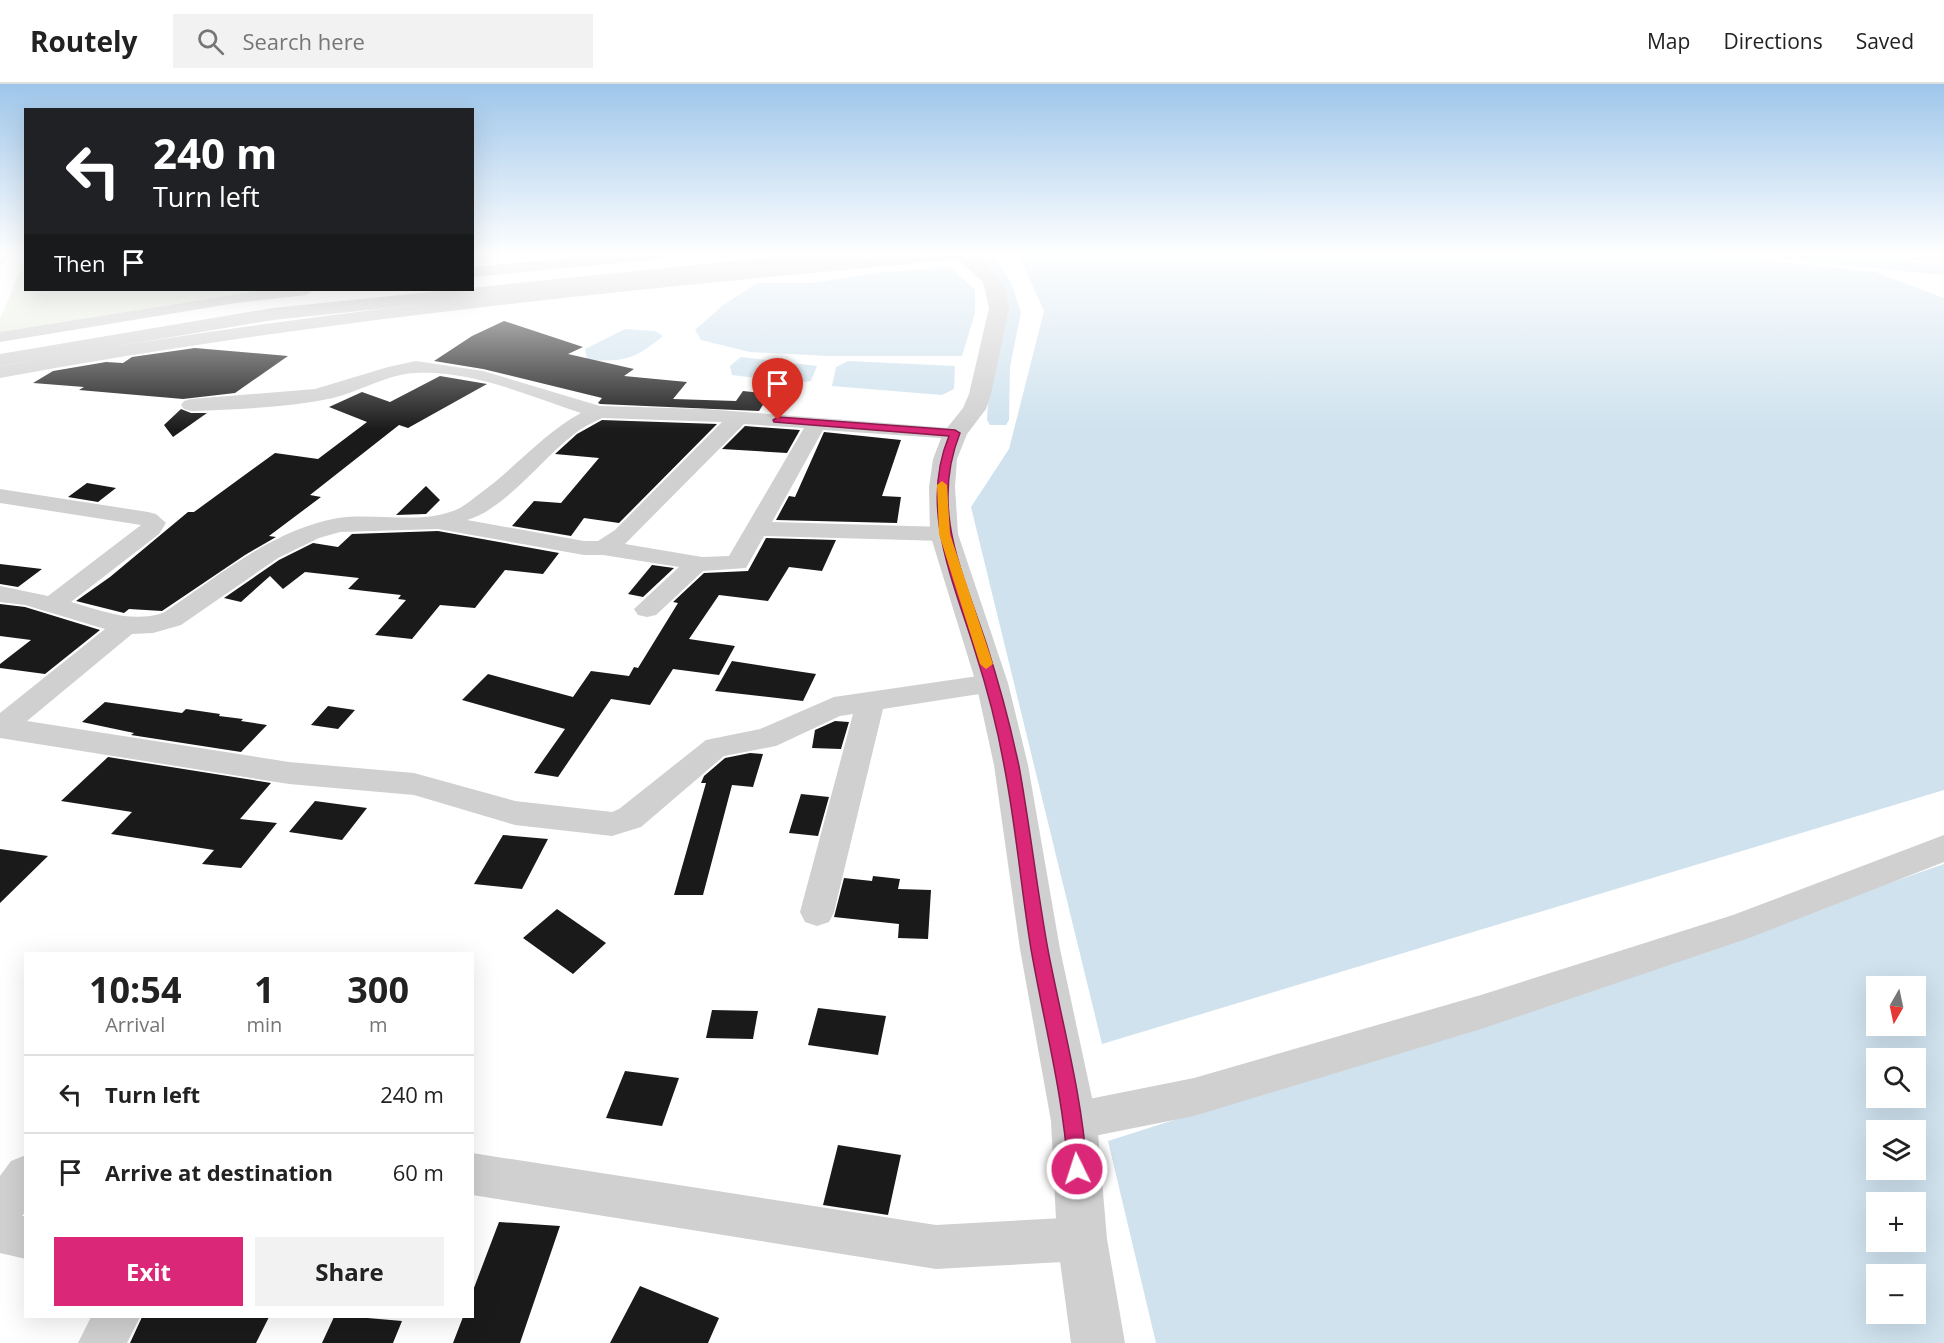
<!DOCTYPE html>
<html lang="en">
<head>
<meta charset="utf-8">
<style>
	body { margin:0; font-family:"Open Sans",sans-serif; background:#f2f2f2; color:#222; height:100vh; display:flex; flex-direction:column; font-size:22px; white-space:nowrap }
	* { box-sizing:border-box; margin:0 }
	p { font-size:20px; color:#767676 }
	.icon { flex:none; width:33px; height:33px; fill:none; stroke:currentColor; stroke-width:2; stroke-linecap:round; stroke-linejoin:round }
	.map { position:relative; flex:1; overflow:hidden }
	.drawer { position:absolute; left:24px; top:868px; width:450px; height:366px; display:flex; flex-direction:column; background:#fff; border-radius:0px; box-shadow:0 6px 24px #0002 }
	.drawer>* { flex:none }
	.top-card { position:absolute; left:24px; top:24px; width:450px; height:183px; border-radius:0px; box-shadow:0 6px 24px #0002; background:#202124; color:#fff; overflow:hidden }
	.needle { width:39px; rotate:189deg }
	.buttons { position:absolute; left:1866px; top:892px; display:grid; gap:12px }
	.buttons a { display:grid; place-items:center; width:60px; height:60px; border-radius:0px; background:#fff; box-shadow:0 6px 24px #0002; font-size:30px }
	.pin { position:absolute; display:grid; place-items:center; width:51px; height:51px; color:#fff; margin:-62px -26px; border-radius:50% 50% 50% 0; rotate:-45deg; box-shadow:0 0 6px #0007 }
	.pin .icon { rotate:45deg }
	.me { position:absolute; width:66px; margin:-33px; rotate:356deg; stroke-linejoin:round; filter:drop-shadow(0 0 4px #0008) }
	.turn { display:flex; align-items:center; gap:21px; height:126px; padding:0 30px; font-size:27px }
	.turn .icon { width:78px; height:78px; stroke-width:2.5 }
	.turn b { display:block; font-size:42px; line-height:51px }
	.then { display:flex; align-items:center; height:57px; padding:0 30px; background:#0003; gap:12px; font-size:22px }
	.eta { display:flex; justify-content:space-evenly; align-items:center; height:102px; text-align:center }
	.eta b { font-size:36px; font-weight:700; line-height:42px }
	.action { display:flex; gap:12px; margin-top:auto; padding:12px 30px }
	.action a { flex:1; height:69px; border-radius:0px; background:#db2777; color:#fff; font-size:24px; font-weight:700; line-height:69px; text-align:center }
	.action a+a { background:#f2f2f2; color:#222 }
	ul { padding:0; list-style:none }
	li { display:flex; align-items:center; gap:18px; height:78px; padding:0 30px; border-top:2px solid #e0e0e0 }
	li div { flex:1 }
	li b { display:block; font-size:22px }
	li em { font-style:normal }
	header { display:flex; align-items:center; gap:36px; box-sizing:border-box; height:84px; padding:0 30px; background:#fff; border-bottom:2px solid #e0e0e0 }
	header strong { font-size:28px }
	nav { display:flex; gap:33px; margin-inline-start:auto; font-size:21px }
	.search { width:420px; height:54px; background:#f2f2f2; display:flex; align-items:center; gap:15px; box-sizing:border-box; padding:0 21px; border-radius:0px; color:#767676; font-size:22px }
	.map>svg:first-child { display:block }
	.green { fill:#e6ecdf }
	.water { fill:#cfe2ee; fill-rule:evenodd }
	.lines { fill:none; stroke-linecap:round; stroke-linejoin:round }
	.canal { fill:#cfe2ee; fill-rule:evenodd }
	.building { fill:#1a1a1a }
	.minor { fill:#d0d0d0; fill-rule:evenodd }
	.tertiary { fill:#d0d0d0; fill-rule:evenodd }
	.route { fill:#db2777; stroke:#8e194d; stroke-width:1.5 }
	.slow { fill:#f59e0b }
</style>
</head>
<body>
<header>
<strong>Routely</strong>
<div class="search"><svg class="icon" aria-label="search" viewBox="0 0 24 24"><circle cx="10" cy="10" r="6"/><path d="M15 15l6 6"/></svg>Search here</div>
<nav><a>Map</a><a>Directions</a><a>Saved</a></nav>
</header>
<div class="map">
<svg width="1944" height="1259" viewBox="0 0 1944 1259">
	<rect width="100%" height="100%" fill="#fff"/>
	<!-- green -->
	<path class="green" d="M1846 170H1944V179Z
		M25 175 26 206H282L0 248V235Z"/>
	<!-- water -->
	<path class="water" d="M1018 170H1704L1875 188 1944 214V706L1102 960 971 423 1009 365 1044 227Z
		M951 183 975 206V229L962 272H829L750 268 701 256 695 246 722 222 757 199H812L882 188Z
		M625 245 655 247 663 252C634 276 623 278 587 276L585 265Z
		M741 273 817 282 811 297 797 299 732 291 730 282Z
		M848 277 955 282 954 305 942 311 832 302 836 283Z
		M1944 780V1259H1156L1108 1057 1595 902ZM1876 903H1916V942H1876ZM1876 975H1916V1014H1876ZM1876 1047H1916V1086H1876ZM1876 1119H1916V1158H1876ZM1876 1191H1916V1230H1876Z"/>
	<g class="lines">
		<!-- canal -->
		<path class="canal" d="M976 170H992L1011 198 1021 228 1010 283 1009 336 1006 341H990L987 336 990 283 1003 228 993 198Z
			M1777 170H1834L1944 181V191L1785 175Z"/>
	</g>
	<!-- building -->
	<path class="building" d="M504 237 583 263 568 270 634 285 624 292 687 298 673 315 736 317 743 307 770 310 759 327 600 320 598 319 602 314 483 285 434 277 472 252Z
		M195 264 288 272 235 309 183 315 79 306 84 303 33 299 53 287 106 278 123 279 132 273Z
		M440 292 487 300 408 344 399 341 310 411 321 413 269 452 276 453 245 471 162 527 129 525 124 529 76 517 110 493 188 428H194L275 369 318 375 367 338 329 323 362 308 390 318Z
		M181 325 191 329H207L173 353 164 341Z
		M602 336 717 340 619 439 584 434 571 452 512 442 534 417 561 419 599 374 555 370 577 350Z
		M745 342 800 346 787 369 722 365Z
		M824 348 901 356 882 412 901 413 897 439 776 436 789 412 795 413Z
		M87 399 116 404 98 418 68 413Z
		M426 402 440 416 426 430 396 431Z
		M438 447 559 469 543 490 505 486 475 524 440 521 412 555 375 551 406 516 398 515 401 511 348 505 359 494 305 488 283 505 270 492 241 518 224 514 279 476 313 459 338 463 352 450Z
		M766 454 836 456 822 487 789 483 768 517 719 511 689 555 735 562 719 591 673 585 650 621 611 615 558 693 534 689 565 645 462 616 488 590 573 613 591 587 629 592 634 583 638 584 678 519 673 518 704 489 748 487Z
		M0 480 42 485 18 503 0 500Z
		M652 481 674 484 643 513 628 510Z
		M0 520 25 523 100 546 45 590 0 584V580L31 556 0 552Z
		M732 577 796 587 816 590 803 617 715 607Z
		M105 618 182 629 186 625 220 630 219 632 243 635 241 637 267 641 241 668 131 651 134 649 82 638Z
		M328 622 355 626 338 645 311 641Z
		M835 637 849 638 841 665 812 664 815 646Z
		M750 669 763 670 753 703 732 701 703 811H674L706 699H701L704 692 725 674Z
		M108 673 271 699 240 735 277 739 241 784 202 780 214 766 111 750 132 728 61 717Z
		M801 710 829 713 818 752 789 749Z
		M315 717 367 724 342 756 289 748Z
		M503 751 548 755 522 805 474 800Z
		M0 765 48 772 0 819Z
		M873 792 900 795 898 805 931 806 928 855 898 854 899 840 834 833 844 794 872 797Z
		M557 825 606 859 573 890 523 854Z
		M818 924 886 932 878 971 808 961Z
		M712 926 758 927 753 955 706 954Z
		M625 987 679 994 662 1042 606 1034Z
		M838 1061 901 1071 888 1131 823 1121Z
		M499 1138 560 1142 520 1259H453L463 1233H472V1209Z
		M640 1202 719 1234 708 1259H610Z
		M142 1233H269L256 1259H130Z
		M334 1233H356L402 1237 393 1259H322Z"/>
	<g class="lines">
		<!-- minor -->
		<path class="minor" d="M0 170H11L6 179 0 181Z
			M612 170H669L661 175 472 193V183Z
			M911 170H969L961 175C639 205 318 235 0 294V282C302 227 606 199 911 170Z
			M266 206H314L306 211 236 219 0 258V248Z
			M416 277 483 287 600 322 705 325 962 345 965 349 962 353 955 355 823 346 772 438 944 443 952 445 956 450 952 455 944 457 764 452 746 484 703 487 656 531 647 533 638 531 634 525 679 483 603 471H584L438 445 340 448 319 454 278 474 181 541 153 549 132 550 27 637 289 678 414 689 515 717 612 728 619 725 706 656 760 645 834 613 992 590 1002 592 1006 599 1002 606 992 608 883 625 834 828 829 838 817 842 805 838 800 828 853 630 840 632 776 662 724 672 641 743 612 752 515 741 414 711 289 700 0 654V629L105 545 25 521 0 518V502L48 512 141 441 0 419V405L148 428 156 430 166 439 159 450 71 518C102 527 131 539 163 529 216 494 273 445 338 434 376 428 423 442 460 424 467 420 475 413 482 408 516 383 544 349 581 329 529 312 472 286 416 289 388 290 361 307 333 314 286 324 238 325 191 327L184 325 181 321 184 317 191 315 315 305 388 283ZM602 334 722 338 615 446 598 457H584L467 436C504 426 543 374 573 351 581 344 592 339 602 334ZM744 340 804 344 729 472 702 473 625 460Z
			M1944 751V778L1749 854 1481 945 1194 1032 1074 1056 1060 1051 1054 1037 1060 1023 1074 1018 1194 994 1481 911 1733 831Z
			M472 1069 936 1141 1082 1133 1097 1140 1104 1155 1097 1170 1082 1177 936 1185 472 1111Z
			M26 1071V1127L22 1132H26V1175L0 1169V1092L11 1077Z
			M91 1233H140L127 1259H78Z"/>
		<!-- tertiary -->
		<path class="tertiary" d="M804 170H866L857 175 273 236 0 282V270L273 224Z
			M952 170H974L981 174 1005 202 1009 224 991 310 986 325 967 350 957 375 955 403 958 450 1008 599 1028 681 1060 865 1097 1037 1107 1155 1125 1259H1071L1057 1155 1051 1037 1020 865 994 681 976 599 930 450 929 403 933 375 943 349 963 324 969 310 989 224 983 198Z"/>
	</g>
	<!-- sky -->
	<linearGradient id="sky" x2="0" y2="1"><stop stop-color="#9ec6ea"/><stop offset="0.49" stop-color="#fff"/><stop offset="1" stop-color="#fff" stop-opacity="0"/></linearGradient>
	<rect width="1944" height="346" fill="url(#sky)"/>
	<!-- route -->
	<path class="route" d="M778 333 955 346 960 349C930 424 962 487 986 559 999 599 1010 640 1019 682 1030 743 1037 805 1048 866 1062 939 1082 1010 1087 1085L1084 1092 1077 1095 1070 1092 1068 1085C1063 1010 1044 939 1031 865 1021 804 1016 742 1004 681 997 642 987 604 975 567 953 496 919 424 949 352L774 338 773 336Z"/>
	<!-- slow -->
	<path class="slow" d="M942 397 947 401 950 450 993 580 986 585 980 580 939 450 937 401Z"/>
</svg>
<div class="buttons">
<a><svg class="needle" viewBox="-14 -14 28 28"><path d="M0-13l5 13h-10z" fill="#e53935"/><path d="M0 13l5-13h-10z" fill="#767676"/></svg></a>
<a><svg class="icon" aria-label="search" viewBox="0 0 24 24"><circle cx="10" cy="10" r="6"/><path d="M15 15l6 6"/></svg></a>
<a><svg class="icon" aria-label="layers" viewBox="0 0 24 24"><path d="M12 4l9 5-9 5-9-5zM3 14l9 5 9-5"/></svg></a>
<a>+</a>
<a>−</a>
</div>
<div class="pin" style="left:778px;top:336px;background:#d93025"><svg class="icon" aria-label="arrive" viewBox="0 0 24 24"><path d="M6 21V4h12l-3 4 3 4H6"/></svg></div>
<svg class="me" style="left:1077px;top:1085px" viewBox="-20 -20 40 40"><circle r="17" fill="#db2777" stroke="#fff" stroke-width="3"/><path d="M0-11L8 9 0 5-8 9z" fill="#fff"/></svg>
<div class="top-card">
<div class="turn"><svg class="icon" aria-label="left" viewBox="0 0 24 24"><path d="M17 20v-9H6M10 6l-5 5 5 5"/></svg><div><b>240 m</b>Turn left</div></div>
<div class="then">Then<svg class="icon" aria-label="arrive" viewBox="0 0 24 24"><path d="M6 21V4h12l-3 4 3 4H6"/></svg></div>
</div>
<section class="drawer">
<div class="eta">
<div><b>10:54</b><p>Arrival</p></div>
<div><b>1</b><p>min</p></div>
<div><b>300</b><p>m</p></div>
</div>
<ul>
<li><svg class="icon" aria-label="left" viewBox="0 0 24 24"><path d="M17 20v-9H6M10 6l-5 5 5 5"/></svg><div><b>Turn left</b></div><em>240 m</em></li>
<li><svg class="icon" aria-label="arrive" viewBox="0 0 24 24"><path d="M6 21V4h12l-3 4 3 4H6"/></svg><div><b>Arrive at destination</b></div><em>60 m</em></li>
</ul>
<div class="action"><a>Exit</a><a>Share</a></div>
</section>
</div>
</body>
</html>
